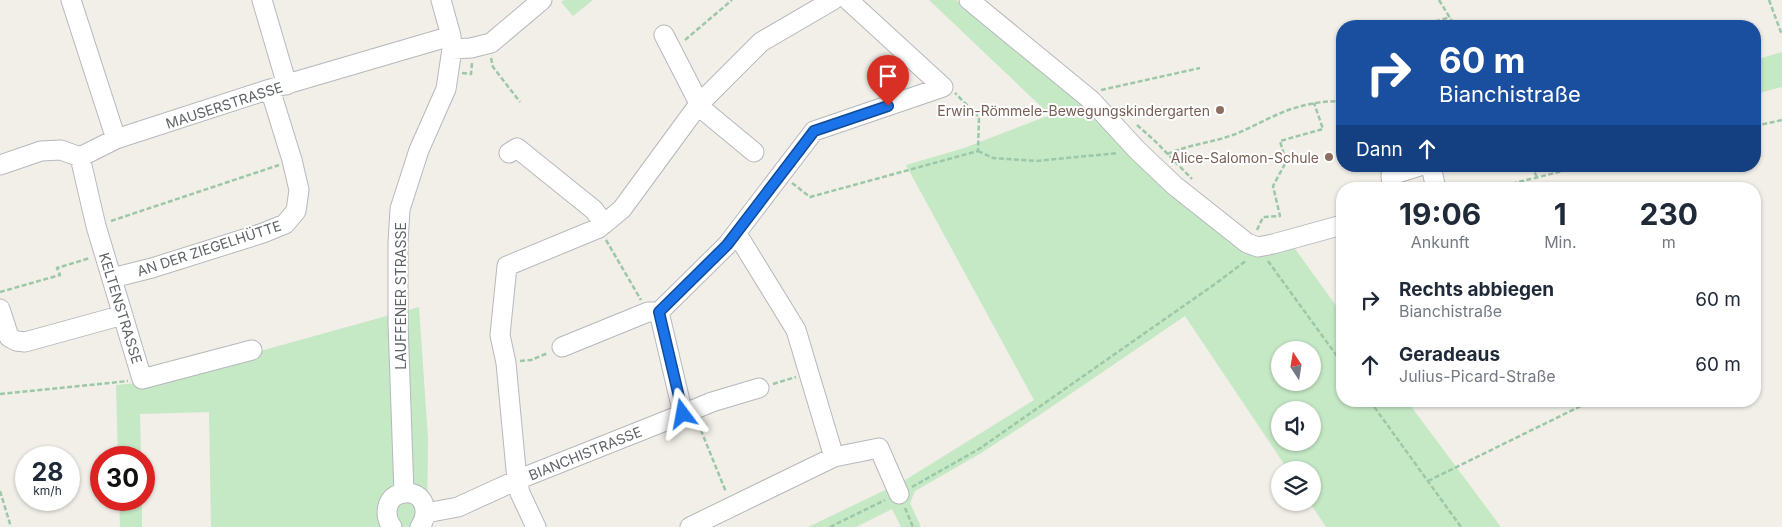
<!DOCTYPE html>
<html lang="de">
<head>
<meta charset="utf-8">
<style>
	body { margin:0; font-family:Inter,sans-serif; background:#f6f6f7; color:#1f2937; height:100vh; display:flex; flex-direction:column; font-size:19px; white-space:nowrap }
	* { box-sizing:border-box; margin:0 }
	p { font-size:16px; color:#747a83 }
	.icon { flex:none; width:28px; height:28px; fill:none; stroke:currentColor; stroke-width:2; stroke-linecap:round; stroke-linejoin:round }
	.map { position:relative; flex:1; overflow:hidden }
	.sheet { position:absolute; left:1336px; top:182px; width:425px; height:225px; display:flex; flex-direction:column; background:#fff; border-radius:20px; box-shadow:0 1px 4px #0004 }
	.sheet>* { flex:none }
	.guide { position:absolute; left:1336px; top:20px; width:425px; height:152px; border-radius:20px; box-shadow:0 1px 4px #0004; background:#1a4fa0; color:#fff; overflow:hidden }
	.needle { width:32px; rotate:348deg }
	.buttons { position:absolute; left:1271px; top:341px; display:grid; gap:10px }
	.buttons a { display:grid; place-items:center; width:50px; height:50px; border-radius:50%; background:#fff; box-shadow:0 1px 4px #0004; font-size:25px }
	.speed { position:absolute; left:15px; top:446px; display:flex; gap:10px; font-size:25px; font-weight:700; text-align:center }
	.speed>* { display:grid; place-content:center; width:65px; height:65px; border-radius:50%; background:#fff; box-shadow:0 1px 4px #0004; line-height:1 }
	.speed small { font-size:12px; font-weight:400 }
	.speed .limit { border:8px solid #d22; background:#fff; color:#111 }
	.pin { position:absolute; display:grid; place-items:center; width:42px; height:42px; color:#fff; margin:-51px -21px; border-radius:50% 50% 50% 0; rotate:-45deg; box-shadow:0 0 5px #0007 }
	.pin .icon { rotate:45deg }
	.me { position:absolute; width:55px; margin:-28px; rotate:347deg; stroke-linejoin:round; filter:drop-shadow(0 0 4px #0008) }
	.turn { display:flex; align-items:center; gap:18px; height:105px; padding:0 20px; font-size:22px }
	.turn .icon { width:65px; height:65px; stroke-width:2.5 }
	.turn b { display:block; font-size:35px; line-height:42px }
	.then { display:flex; align-items:center; height:48px; padding:0 20px; background:#0003; gap:10px; font-size:19px }
	.eta { display:flex; justify-content:space-evenly; align-items:center; height:85px; text-align:center }
	.eta b { font-size:30px; font-weight:700; line-height:35px }
	ul { padding:0; list-style:none }
	li { display:flex; align-items:center; gap:15px; height:65px; padding:0 20px }
	li div { flex:1 }
	li b { display:block; font-size:19px }
	li em { font-style:normal }
	.map>svg:first-child { display:block }
	.green { fill:#c5e8c5; fill-rule:evenodd }
	.lines { fill:none; stroke-linecap:round; stroke-linejoin:round }
	.minor-casing { stroke:#b5b8bc; stroke-width:21 }
	.path { stroke:#9cc7a9; stroke-width:2.5; stroke-dasharray:5 2.5; stroke-linecap:butt }
	.minor { stroke:#fff; stroke-width:19 }
	.route-casing { stroke:#114b97; stroke-width:12 }
	.route { stroke:#1a73e8; stroke-width:9 }
	.education-dot { fill:#8d6e63; stroke:#fff; stroke-width:2 }
	.labels { text-anchor:middle; dominant-baseline:central; stroke-width:4; stroke-linejoin:round; paint-order:stroke }
	.street-label { font-size:14px; fill:#5f6368; stroke:#fff }
	.education-label { font-size:14px; fill:#785e54; stroke:#fff; text-anchor:end }
</style>
</head>
<body>
<div class="map">
<svg width="1782" height="527" viewBox="0 0 1782 527">
	<rect width="100%" height="100%" fill="#f1efe8"/>
	<!-- green -->
	<path class="green" d="M564 0H593L573 16 561 2Z
		M929 0H956L1044 70 1245 248 1293 246 1342 314V401H1407L1501 527H1326L1310 503 1312 502V470H1288L1185 316 1041 414 981 453 915 491 910 503 921 527H901L892 509 856 527H808L902 482 1034 400 906 165 964 148 1050 115ZM1280 350H1312V382H1280ZM1280 410H1312V442H1280Z
		M1782 52V87L1755 94V60Z
		M419 307 428 438 427 527H211L209 412 140 414 141 457H118L116 385 148 382Z
		M119 500H142V527H120Z"/>
	<g class="lines">
		<!-- minor casing -->
		<g class="minor-casing">
			<path id="minor" d="M71 0 116 139
				M262 0 287 85
				M969 0 1091 100 1137 150 1175 186 1247 243 1258 247 1273 244 1342 225
				M664 35 702 109 754 152
				M452 49 471 48 491 43 542 0
				M509 153 517 148 594 210 604 224
				M80 157 96 226 142 379 252 350
				M0 165 41 151 61 150 80 157 116 139 270 89 451 36
				M1431 166 1436 189
				M1392 189 1391 175 1420 166
				M112 278 152 268 263 233 285 224 296 211 299 190 292 160 270 89
				M0 309 9 337 16 341 25 342 123 315
				M562 347 648 312H659
				M683 414 712 402 759 388
				M834 457 879 448 899 494
				M404 493 398 323V243L400 209 419 150 446 89 452 49 451 36 441 0
				M426 513 458 507 517 480 683 414 659 312 727 245 814 131 943 87 848 0
				M392 527C383 515 386 495 404 493 425 491 430 513 420 527
				M536 527 520 493 517 480 506 363 500 335 507 266 599 228 622 209 699 104 761 42 833 0
				M690 527 834 457 796 330 737 234"/>
		</g>
		<!-- path -->
		<path class="path" d="M1439 0 1455 26
			M1769 0 1782 35
			M1421 26 1450 17
			M685 40 732 0
			M491 58 493 67 520 102
			M462 73 471 74 472 63
			M1101 90 1200 68
			M1137 125 1155 141 1192 179
			M1755 126 1782 120
			M978 151 993 158 1036 161 1118 153
			M1167 154C1188 145 1209 143 1230 136 1245 131 1258 123 1272 117 1294 106 1318 101 1342 101
			M1531 166 1537 177
			M792 183 810 197 978 151 979 117 955 93
			M1490 189 1583 166
			M111 221 279 165
			M1257 230 1263 217 1280 216 1273 186 1286 162 1280 141 1323 129 1314 103
			M606 240 641 300
			M1268 261 1342 363
			M0 292 60 275 57 268 90 258
			M520 361 531 360 548 353
			M773 384 796 377
			M0 394 128 381
			M1370 401 1461 527
			M698 423 726 492
			M1428 481 1591 401
			M912 487 979 449 1215 284 1247 260
			M0 491 11 527
			M905 508 913 527
			M830 527 885 500"/>
		<!-- minor -->
		<use href="#minor" class="minor"/>
	</g>
	<g class="lines">
		<!-- route casing -->
		<g class="route-casing">
			<path id="route" d="M683 414 659 312 727 245 814 131 888 106"/>
		</g>
		<!-- route -->
		<use href="#route" class="route"/>
	</g>
	<!-- markers -->
	<g class="education-dot">
		<circle cx="1220" cy="110" r="5"/>
		<circle cx="1329" cy="157" r="5"/>
	</g>
	<g class="labels">
		<!-- street labels -->
		<g class="street-label">
			<text transform="translate(224 105) rotate(-18)">MAUSERSTRASSE</text>
			<text transform="translate(209 248) rotate(-18)">AN DER ZIEGELHÜTTE</text>
			<text transform="translate(400 296) rotate(-90)">LAUFFENER STRASSE</text>
			<text transform="translate(121 308) rotate(73)">KELTENSTRASSE</text>
			<text transform="translate(585 453) rotate(-22)">BIANCHISTRASSE</text>
		</g>
		<!-- education labels -->
		<g class="education-label">
			<text x="1210" y="110">Erwin-Römmele-Bewegungskindergarten</text>
			<text x="1319" y="157">Alice-Salomon-Schule</text>
		</g>
	</g>
</svg>
<div class="buttons">
<a><svg class="needle" viewBox="-14 -14 28 28"><path d="M0-13l5 13h-10z" fill="#e53935"/><path d="M0 13l5-13h-10z" fill="#747a83"/></svg></a>
<a><svg class="icon" aria-label="sound" viewBox="0 0 24 24"><path d="M4 9h4l5-4v14l-5-4H4zM17 9q2 3 0 6"/></svg></a>
<a><svg class="icon" aria-label="layers" viewBox="0 0 24 24"><path d="M12 4l9 5-9 5-9-5zM3 14l9 5 9-5"/></svg></a>
</div>
<div class="speed"><div>28<small>km/h</small></div><div class="limit">30</div></div>
<div class="pin" style="left:888px;top:106px;background:#d93025"><svg class="icon" aria-label="arrive" viewBox="0 0 24 24"><path d="M6 21V4h12l-3 4 3 4H6"/></svg></div>
<svg class="me" style="left:683px;top:414px" viewBox="-20 -20 40 40"><path d="M0-17L14 15 0 8-14 15z" fill="#1a73e8" stroke="#fff" stroke-width="4"/></svg>
<div class="guide">
<div class="turn"><svg class="icon" aria-label="right" viewBox="0 0 24 24"><path d="M7 20v-9h11M14 6l5 5-5 5"/></svg><div><b>60 m</b>Bianchistraße</div></div>
<div class="then">Dann<svg class="icon" aria-label="ahead" viewBox="0 0 24 24"><path d="M12 20V5M6 11l6-6 6 6"/></svg></div>
</div>
<section class="sheet">
<div class="eta">
<div><b>19:06</b><p>Ankunft</p></div>
<div><b>1</b><p>Min.</p></div>
<div><b>230</b><p>m</p></div>
</div>
<ul>
<li><svg class="icon" aria-label="right" viewBox="0 0 24 24"><path d="M7 20v-9h11M14 6l5 5-5 5"/></svg><div><b>Rechts abbiegen</b><p>Bianchistraße</p></div><em>60 m</em></li>
<li><svg class="icon" aria-label="ahead" viewBox="0 0 24 24"><path d="M12 20V5M6 11l6-6 6 6"/></svg><div><b>Geradeaus</b><p>Julius-Picard-Straße</p></div><em>60 m</em></li>
</ul>
</section>
</div>
</body>
</html>
